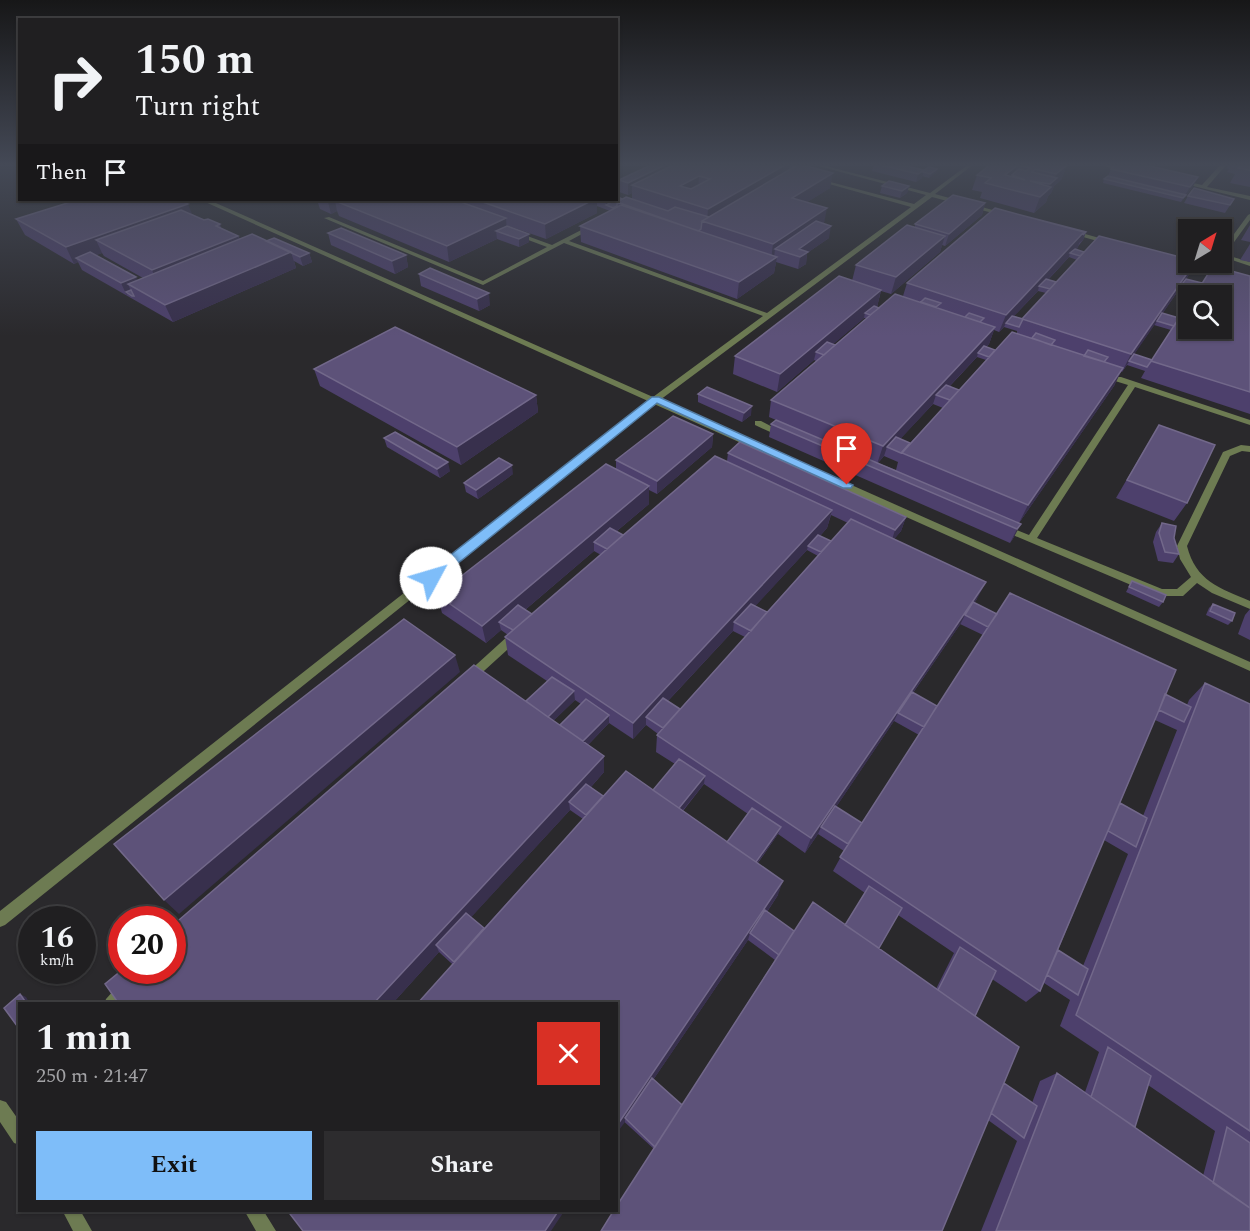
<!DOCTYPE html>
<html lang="en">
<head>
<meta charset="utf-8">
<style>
	body { margin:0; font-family:Spectral,serif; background:#2d2c2e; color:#f1f3f6; height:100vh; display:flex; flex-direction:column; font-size:22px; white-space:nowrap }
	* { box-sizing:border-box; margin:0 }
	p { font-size:20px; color:#a2a2a5 }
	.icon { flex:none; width:33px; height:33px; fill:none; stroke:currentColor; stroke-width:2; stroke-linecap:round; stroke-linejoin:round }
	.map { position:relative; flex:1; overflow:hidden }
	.sheet { position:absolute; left:18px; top:1002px; width:600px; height:210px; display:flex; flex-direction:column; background:#201f21; border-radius:0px; box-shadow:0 2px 4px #0004,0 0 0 2px #3d3d3f }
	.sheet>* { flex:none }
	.hud { position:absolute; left:18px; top:18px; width:600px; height:183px; border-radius:0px; box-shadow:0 2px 4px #0004,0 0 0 2px #3d3d3f; background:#201f21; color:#f1f3f6; overflow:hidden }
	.needle { width:39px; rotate:38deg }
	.tools { position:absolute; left:1178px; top:219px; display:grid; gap:12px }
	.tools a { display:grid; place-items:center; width:54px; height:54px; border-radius:0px; background:#201f21; box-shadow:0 2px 4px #0004,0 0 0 2px #3d3d3f; font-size:30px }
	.speed { position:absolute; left:18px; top:906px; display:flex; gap:12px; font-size:30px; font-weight:700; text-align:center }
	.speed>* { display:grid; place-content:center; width:78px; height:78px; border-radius:50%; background:#201f21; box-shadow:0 2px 4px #0004,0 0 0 2px #3d3d3f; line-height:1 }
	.speed small { font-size:15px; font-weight:400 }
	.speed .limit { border:9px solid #d22; background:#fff; color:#111 }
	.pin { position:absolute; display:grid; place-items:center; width:51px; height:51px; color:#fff; margin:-62px -26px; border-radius:50% 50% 50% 0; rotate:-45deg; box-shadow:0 0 6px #0007 }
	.pin .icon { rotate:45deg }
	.me { position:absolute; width:66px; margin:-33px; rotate:51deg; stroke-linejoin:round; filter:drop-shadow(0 0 4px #0008) }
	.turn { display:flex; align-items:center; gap:21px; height:126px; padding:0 18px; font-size:27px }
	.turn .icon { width:78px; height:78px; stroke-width:2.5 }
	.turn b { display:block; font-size:42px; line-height:51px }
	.then { display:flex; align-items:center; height:57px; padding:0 18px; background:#0003; gap:12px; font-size:22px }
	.round { display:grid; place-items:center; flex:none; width:63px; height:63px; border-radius:0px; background:#2d2c2e }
	.headline { display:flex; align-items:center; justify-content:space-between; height:102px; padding:0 18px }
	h1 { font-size:36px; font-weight:700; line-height:45px }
	.button { display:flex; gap:12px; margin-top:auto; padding:12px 18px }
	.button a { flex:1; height:69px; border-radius:0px; background:#7ebdf9; color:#111; font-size:24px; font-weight:700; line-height:69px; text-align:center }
	.button a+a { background:#2d2c2e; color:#f1f3f6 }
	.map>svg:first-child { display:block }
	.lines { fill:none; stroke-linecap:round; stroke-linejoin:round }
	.lane { fill:#6d7b52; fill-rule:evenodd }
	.wall { fill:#4d406c; fill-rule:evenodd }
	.shaded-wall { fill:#38304d }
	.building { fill:#5d5279; stroke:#72688a; stroke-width:1.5; fill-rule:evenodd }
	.route { fill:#7ebdf9; stroke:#527ba2; stroke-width:1.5 }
</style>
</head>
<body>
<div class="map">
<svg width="1250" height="1231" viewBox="0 0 1250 1231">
	<rect width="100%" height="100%" fill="#2a292c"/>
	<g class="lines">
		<!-- lane -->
		<path class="lane" d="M811 164H818L930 193 969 164H974L935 194 1007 214 1004 216 932 197 660 400 1250 662V671L654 404 5 925 0 927V911L648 401 203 201V200H209L653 397 763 316 564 243 483 285 324 218 329 217 483 281 547 247 515 235V233H519L552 245 591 225 594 227 593 228 569 241 767 313 911 207 815 180V178L914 204 926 195Z
			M1096 164H1105L1130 170 1127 172Z
			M1221 164H1227L1207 187 1250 196V200L1177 182 1180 180 1202 185Z
			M1250 214V220L1229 249 1233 257 1250 262V266L1229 259 1223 249 1248 215Z
			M1071 230 1110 241 1111 242 1108 244 1069 233V231Z
			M1184 260 1250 278V282L1182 263V261Z
			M1115 377H1121L1250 420V425L1135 387 1037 538 1162 589H1177L1191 577 1180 559 1177 546 1223 452 1241 445 1250 446V452L1242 451 1230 456 1187 546C1196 581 1219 588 1250 601V609L1212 593 1197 583 1183 596H1157L1001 530 999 528 1004 525 1029 535 1128 385 1115 381Z
			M755 421H761L786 434 785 436H779L755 425Z
			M513 634 517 635 518 638 517 641 474 680 470 682 466 680 464 677 466 674 509 635Z
			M132 970H149L147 975 122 1004H104L106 999Z
			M0 1100 6 1102 20 1122V1145L14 1143 0 1122Z
			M62 1210H80L92 1231H73Z
			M244 1210H263L276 1231H256Z"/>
	</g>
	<!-- wall -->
	<path class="wall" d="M653 164H810L809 167 830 188 807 202 824 224 829 238 807 253 806 264 798 269 776 262 774 273 737 299 581 242 580 226 610 211 597 206V213L546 239 506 225 529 242 519 247 497 239 449 262 339 216 337 211 331 214 320 209 317 200H616L620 198 632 199V193L628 195 619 192V180Z
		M874 164H898L924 170 937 169 936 172 929 178 922 176V178L916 182 872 171Z
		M991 164 1067 165 1061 180 1054 186 1051 193 1048 196 1046 202 1034 213 980 198 982 192 972 190 977 175Z
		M1229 164H1250V187L1230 183 1235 174 1227 172 1229 169 1227 168Z
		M1111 169 1198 177 1192 188 1181 202 1103 183 1104 179 1108 176Z
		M882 186H909L907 193 900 198 880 193Z
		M1188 196 1234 199 1225 213 1184 203Z
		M985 203 982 215 945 246 942 245 940 252 891 294 881 291 877 307 879 308 903 296 907 283 1086 232 1083 240 1076 249 1084 252 1197 262 1186 279 1202 283 1250 276V414L1141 378 1145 371 1127 365 1122 372 1121 371 1114 386 1019 523 1014 537 1010 543 769 437 771 424 776 420 769 417 771 400 816 361 814 360 777 392 733 374 735 356 852 281 856 265 915 228V224ZM1069 257 1077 260 1056 282 1048 280ZM1180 288 1196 292 1179 318 1162 314ZM1038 291 1046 293 1023 319 1014 316ZM864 318H867L835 345 833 344ZM1154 325 1171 330 1152 360 1134 354ZM1004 327 1017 331V334L995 350 986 347 989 344 994 330 999 332ZM977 357 986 360 959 390 950 386ZM933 404 943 408 910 443 900 439ZM884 456 898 462 896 470 878 463Z
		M192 214 204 220 220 224 221 228 238 236 240 239 266 241 309 253 312 262 303 266 294 261 296 268 173 322 82 270 78 262 74 264 25 235 16 219ZM102 253 104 256 143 278 137 280 96 255Z
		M1250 225V242L1241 240Z
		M328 233 406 255 408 267 395 274 331 245Z
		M1250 244V262L1240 260Z
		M430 268 490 305 479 311 421 286 419 274Z
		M314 369 536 395 538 412 461 465 320 386Z
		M698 394 751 415 742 422 698 402Z
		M713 434 712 447 657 494 649 490V504L617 531 623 535 727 461 728 453 906 517 901 531 894 539 977 599 974 603 1187 705 1189 700 1205 683 1250 704V1231H981L1017 1141 988 1120 654 1149 439 952 392 1004H119L526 701 547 681 508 655 505 637 508 635 501 630 486 643 442 613 437 595 616 470V460ZM831 515 848 523 831 541 820 536 827 528ZM807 550 818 556 767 612 755 606ZM594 551 601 555 532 614 525 610ZM961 623 960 624 983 635 937 706 913 693ZM733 631 745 637 680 709 668 701ZM575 700 581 704 560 725 553 721ZM1155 720 1177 730 1143 816 1120 803ZM894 721 919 735 862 823 836 807ZM609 723 633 739 646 725 658 734 657 735 656 752 675 764 653 790 603 796 591 787 604 772V756L588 745ZM704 784 748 814 727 842 683 811ZM570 810 583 819 484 928 471 917ZM778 834 805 853 818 834 844 851 833 871 865 893 845 925 794 931 767 912 778 895 758 863ZM1104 840 1128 854 1083 966 1058 950ZM898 915 954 953 936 989 879 948ZM748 940 775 960 682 1105 653 1080ZM992 979 1026 1002 1040 991 1044 983 1070 1000 1060 1026 1099 1052 1085 1092 1057 1073 1040 1081 1032 1103 1004 1083 975 1016ZM1148 1085 1215 1131 1203 1176 1135 1127Z
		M384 438 450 471 440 478 387 447Z
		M1148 443 1187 503 1174 521 1116 498Z
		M513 474 478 499 466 492 464 483Z
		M1162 523 1174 538 1179 554 1173 563 1158 561 1153 542 1156 532Z
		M1132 581 1163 602 1159 607 1126 592Z
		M1213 604 1232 621 1228 625 1206 615 1209 608Z
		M1250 609V640L1238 634 1245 615Z"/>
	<!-- shaded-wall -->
	<path class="shaded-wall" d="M667 164H689L632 185V193L628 195V183Z
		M787 164H790L788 176 707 221 708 209Z
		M1018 165 1014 176 1012 175 1010 182 1005 175Z
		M1067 165 1061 180 1054 186 1051 193 1048 196 1046 202 1034 213 1040 197 1048 190 1050 184 1053 181 1056 174Z
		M937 169 936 172 929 178 930 174Z
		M924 170 922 178 916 182 918 174Z
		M833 173 830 188 790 213 792 198Z
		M699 176 698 191 679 201 680 186Z
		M1198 177 1192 188 1181 202 1190 187Z
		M909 186 907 193 900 198 902 191Z
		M620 194V202L606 205V209V201L610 200H616V196Z
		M335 200H367L335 201 337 211 331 214 328 202Z
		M593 200H597V213L546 239 545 224Z
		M985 203 982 215 945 246 949 234Z
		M188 204 194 219 96 240 102 253 81 261 76 258 78 262 74 264 66 247Z
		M827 208 824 224 775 249 774 258 771 260 773 244Z
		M506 218 507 234 496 231 497 239 449 262 447 246Z
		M831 226 829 238 807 253 806 264 798 269 800 257 799 249Z
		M1084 232H1086L1083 240 1079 243 1078 248 1072 254 1070 253 1069 257 1041 287 1039 286 1038 291 1007 323H1006L1004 327 999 332 1006 315Z
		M529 234V242L519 247V239Z
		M238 236 244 252 159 287 152 270Z
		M945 236 940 252 891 294 896 277Z
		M291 252 296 268 173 322 165 305Z
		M309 253 312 262 303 266 300 257Z
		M406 255 408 267 395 274 392 261Z
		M777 257 774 273 737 299 739 282Z
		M1196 262 1187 278 1122 372 1131 354Z
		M136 277 142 290 128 284 132 294 126 292 127 296 121 283Z
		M881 290 877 307 865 313 864 318 822 354 816 352 814 360 777 392 780 374Z
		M489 293 490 305 479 311 477 299Z
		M995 327 989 344 980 353H978L977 357 940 396 936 395 933 404 891 449 887 447 884 456 877 464 883 446Z
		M1123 368 1114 386 1019 523 1028 505Z
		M536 395 538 412 461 465 457 447Z
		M752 406 751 415 742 422 744 413Z
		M713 434 712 447 657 494V481Z
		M448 462 450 471 440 478 437 469Z
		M512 465 513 474 478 499 476 490Z
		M649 486V504L600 545 594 542V551L506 626 499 622 501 630 486 643 482 626Z
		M832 510 827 528 810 547 808 546 807 550 739 624 734 622 733 631 650 720 646 717V725L633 739V723Z
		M906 517 901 531 891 543 895 530Z
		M1021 524 1014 537 1010 543 1017 529Z
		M986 582 977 599 966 616 965 615 961 623 899 713H898L894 721 822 828 821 827 818 834 805 853 811 838Z
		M455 655 460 672 179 914 164 900Z
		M574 691 575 700 545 729 544 721Z
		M609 715V723L579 754V746Z
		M604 756V772L574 806 569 802 570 810 441 950 436 945 439 952 392 1004H373Z
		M705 776 704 784 674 821 675 814Z
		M781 827 778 834 749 875 751 868Z
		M783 881 778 895 752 934 750 933 748 940 626 1120 625 1118V1122L616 1134V1127Z
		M20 994 26 997 30 1004H27Z
		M559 1210H565L551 1231H545Z"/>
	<!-- building -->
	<path class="building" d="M653 164H667L628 183 619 180Z
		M675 164H787L708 209 632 185ZM699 176 710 179 691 189 680 186Z
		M789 164H810L807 166 799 164 796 166Z
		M799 164 833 173 792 198 827 208 773 244 702 221Z
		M876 164H898L924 170 918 174Z
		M991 164H1061L1067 165 1056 174 1035 169 1032 172 1057 178 1050 184 1030 181 1051 187 1040 197 985 183 991 178 977 175ZM1018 165 1030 168 1026 171 1019 169 1012 175 1025 180 1005 175Z
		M1116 164H1141L1198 177 1190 187 1111 169Z
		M1241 164H1250V170L1238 168Z
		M929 167 937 169 930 174 923 172 924 170Z
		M1108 176 1186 195 1183 198 1104 179Z
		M889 181 909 186 902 191 882 186Z
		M1194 188 1234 199 1230 205 1188 196Z
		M953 195 985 203 949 234 915 224Z
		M626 197 668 211 675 207 709 217 702 221 701 229 698 231 617 202Z
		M620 198 622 199 617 202V206L613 208 606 205Z
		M77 200H178L188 204 66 247 16 219Z
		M321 200H335L328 202Z
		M339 200H455L506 218 447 246 335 201Z
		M477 200H593L545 224Z
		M621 205 777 257 739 282 580 226Z
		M995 208 1084 232 1006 315 907 283Z
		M181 210 204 220 208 219 220 224 216 226 238 236 152 270 96 240Z
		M1002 210 1086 232 1083 235 1084 232Z
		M816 221 831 226 799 249 808 252 800 257 775 249Z
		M907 225 945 236 896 277 856 265Z
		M507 226 529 234 519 239 496 231Z
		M341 228 406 255 392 261 328 233Z
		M252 234 291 252 165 305 128 284Z
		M1099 236 1188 259V262H1195L1131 354 1022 319Z
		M274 238 309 253 300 257 266 241Z
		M1075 249 1084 252 1080 256 1070 253Z
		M90 252 136 277 121 283 76 258Z
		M1213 266 1250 276V392L1151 361 1188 304V328H1221V296H1194Z
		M430 268 489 293 477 299 419 274Z
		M839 276 881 290 780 374 735 356Z
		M1046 279 1056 282 1050 289 1039 286Z
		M1186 279 1202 283 1199 288 1182 284Z
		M131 290 134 296H132L126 292Z
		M895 294 995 327 883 446 771 400Z
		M925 298 941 303 936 307 921 302Z
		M874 306 879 308 870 315 865 313Z
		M969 313 984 318 980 322 965 317Z
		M1162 313 1179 318 1174 326 1157 321Z
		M1012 316 1023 319 1019 327 1006 323Z
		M395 327 536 395 457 447 314 369Z
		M1012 332 1123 368 1028 505 902 453Z
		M1036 333 1055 340 1051 345 1032 338Z
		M827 342 835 345 824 355 816 352Z
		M984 346 995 350 989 357 978 353Z
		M1088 350 1108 357 1104 362 1084 356Z
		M1134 354 1152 360 1147 367 1129 361Z
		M946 385 959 390 950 400 936 395Z
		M707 387 752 406 744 413 698 394Z
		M673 416 713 434 657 481 616 460Z
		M776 420 1021 524 1017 529 771 424Z
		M1159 425 1215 445 1187 503 1127 480Z
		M395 432 448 462 437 469 384 438Z
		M896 437 910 443 901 453 887 447Z
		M740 442 906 517 895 530 728 453Z
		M715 456 832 510 633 723 505 637Z
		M499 458 512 465 476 490 464 483Z
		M606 464 649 486 482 626 437 595Z
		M851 519 986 582 811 838 657 735Z
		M1162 523 1176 526 1174 538 1179 554 1165 552 1159 533Z
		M610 528 623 535 607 549 594 542Z
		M818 535 831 541 821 552 808 546Z
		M1132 581 1166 595 1163 602 1129 587Z
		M1010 593 1176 670 1040 991 840 857Z
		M973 602 997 614 988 627 965 615Z
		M751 604 767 612 751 631 734 622Z
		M1213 604 1235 613 1232 621 1210 611Z
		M518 605 532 614 513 630 499 622Z
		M404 619 455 655 164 900 114 844Z
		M474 665 604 756 373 1004H119L105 984 122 970H172V926Z
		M552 677 574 691 548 717 526 701Z
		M1205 683 1250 704V1131L1076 1015Z
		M912 692 937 706 924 727 898 713Z
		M1165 694 1191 707 1184 722 1159 710Z
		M663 698 680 709 663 728 646 717Z
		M586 699 609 715 583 741 560 725Z
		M679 759 705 776 679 808 653 790Z
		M626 771 783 881 616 1127V1004H417Z
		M586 784 603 796 586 815 569 802Z
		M1120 803 1147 818 1136 847 1108 831Z
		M835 806 862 823 848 844 821 827Z
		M752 808 781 827 756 862 727 842Z
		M869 886 902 908 879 948 845 925Z
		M813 902 1019 1047 942 1231H601L614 1210H616V1207Z
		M765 910 794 931 779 955 750 933Z
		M466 913 484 928 454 962 436 945Z
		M960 947 996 971 975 1016 938 990Z
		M1058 950 1088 969 1078 995 1047 975Z
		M20 994 27 1004H20V1030L4 1008Z
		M1108 1047 1151 1076 1135 1127 1091 1097Z
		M1057 1073 1250 1208V1231H996Z
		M652 1078 682 1105 655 1147 625 1118Z
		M1004 1083 1037 1106 1024 1138 991 1113Z
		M1227 1127 1250 1143V1208L1213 1183Z
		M287 1210H559L545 1231H303Z"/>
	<!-- sky -->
	<linearGradient id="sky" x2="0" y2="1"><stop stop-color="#171718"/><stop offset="0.49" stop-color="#444956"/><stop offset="1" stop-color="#444956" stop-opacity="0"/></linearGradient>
	<rect width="1250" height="336" fill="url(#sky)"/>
	<!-- route -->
	<path class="route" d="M652 397H659L853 485 851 488H843L657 403 436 581H426V574Z"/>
</svg>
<div class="tools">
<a><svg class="needle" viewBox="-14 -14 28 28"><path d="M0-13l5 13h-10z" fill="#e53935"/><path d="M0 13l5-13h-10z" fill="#a2a2a5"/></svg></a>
<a><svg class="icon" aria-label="search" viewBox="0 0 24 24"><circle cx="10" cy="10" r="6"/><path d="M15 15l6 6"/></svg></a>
</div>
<div class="speed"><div>16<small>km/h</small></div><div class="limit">20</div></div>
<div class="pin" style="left:847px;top:485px;background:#d93025"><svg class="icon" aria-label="arrive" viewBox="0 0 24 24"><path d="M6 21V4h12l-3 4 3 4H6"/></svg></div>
<svg class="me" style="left:431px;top:578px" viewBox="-20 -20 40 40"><circle r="19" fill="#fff"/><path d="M0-13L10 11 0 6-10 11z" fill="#7ebdf9"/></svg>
<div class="hud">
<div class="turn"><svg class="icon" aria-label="right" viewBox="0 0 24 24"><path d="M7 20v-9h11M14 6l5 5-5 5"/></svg><div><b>150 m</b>Turn right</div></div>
<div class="then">Then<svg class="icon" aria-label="arrive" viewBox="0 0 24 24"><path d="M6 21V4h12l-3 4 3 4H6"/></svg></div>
</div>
<section class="sheet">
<div class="headline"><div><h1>1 min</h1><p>250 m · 21:47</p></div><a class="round" style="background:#d93025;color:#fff"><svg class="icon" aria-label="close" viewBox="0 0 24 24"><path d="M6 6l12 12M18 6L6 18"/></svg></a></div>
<div class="button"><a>Exit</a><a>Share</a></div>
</section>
</div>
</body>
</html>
